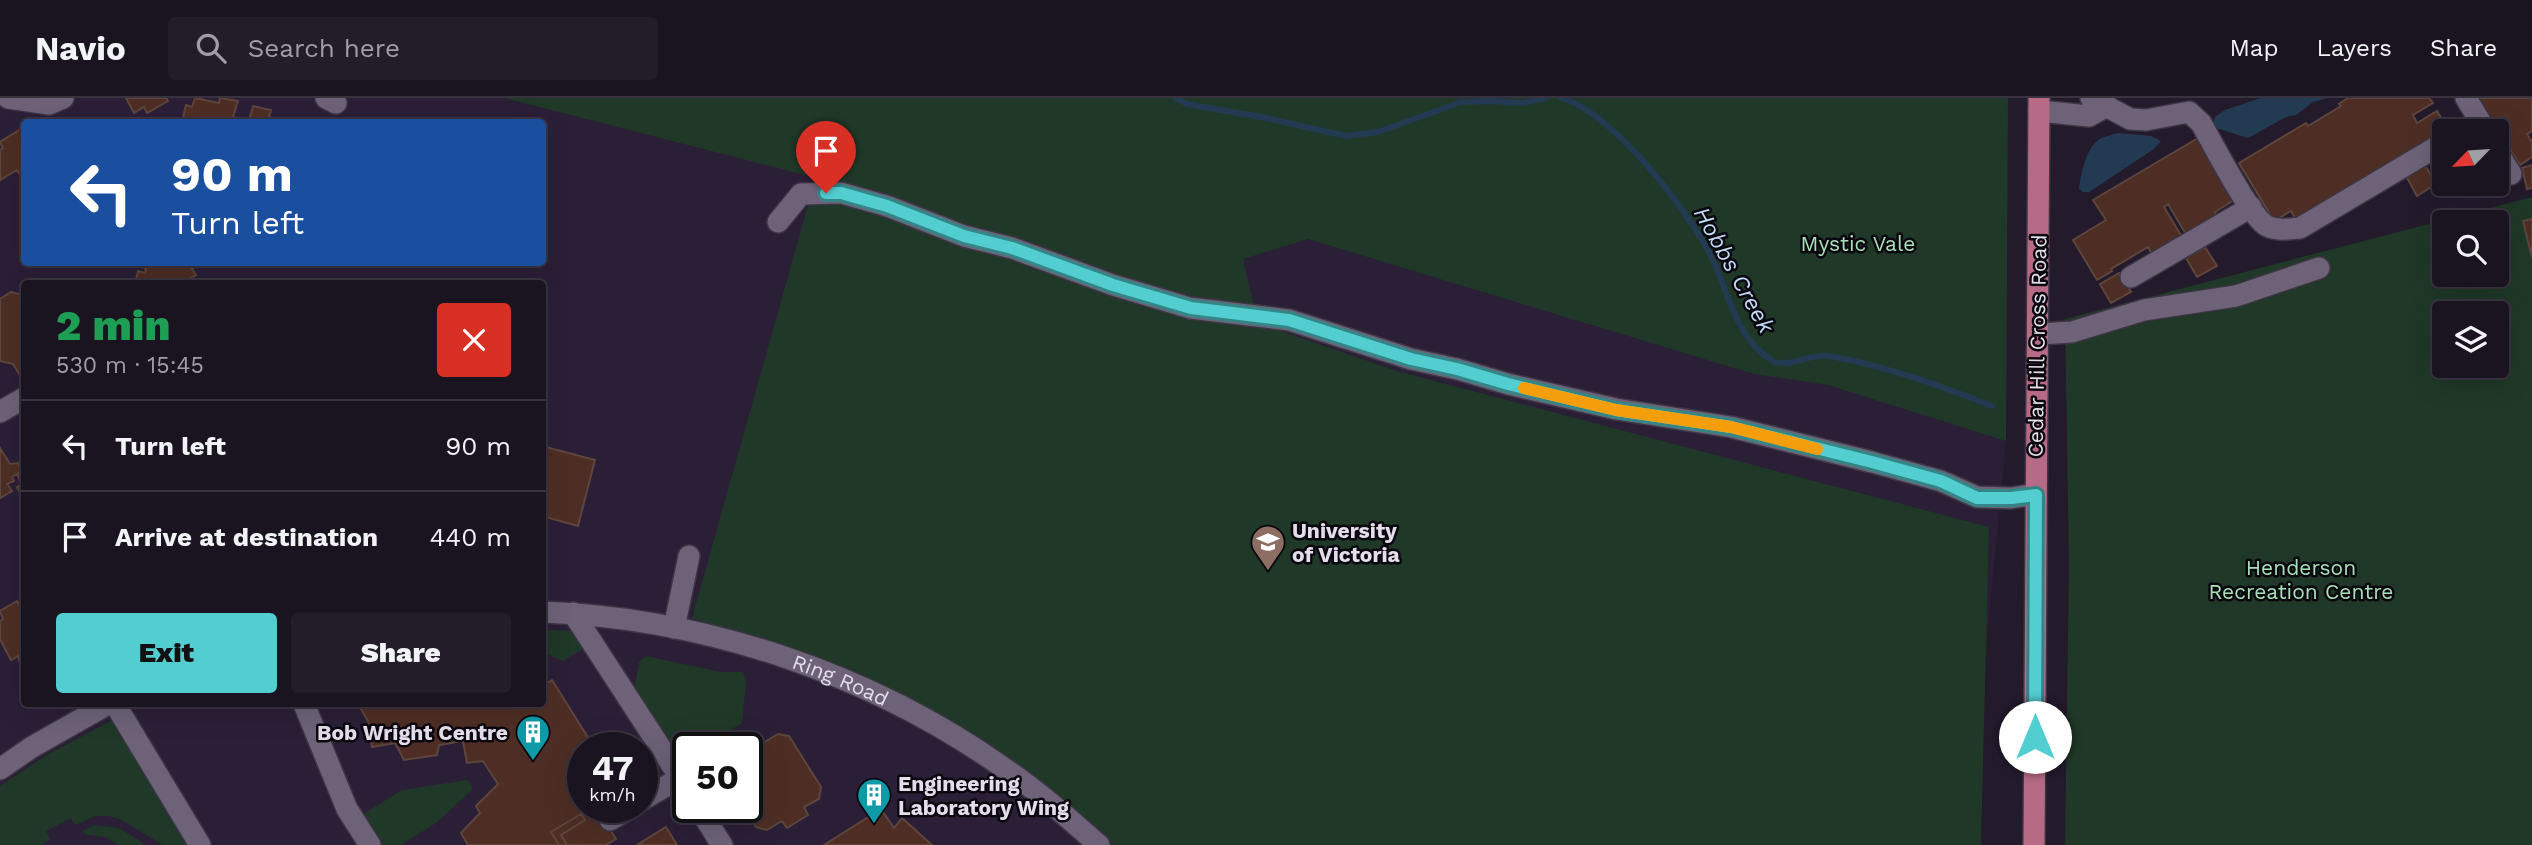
<!DOCTYPE html>
<html lang="en">
<head>
<meta charset="utf-8">
<style>
	body { margin:0; font-family:"Work Sans",sans-serif; background:#231d2a; color:#f1f3f6; height:100vh; display:flex; flex-direction:column; font-size:26px; white-space:nowrap }
	* { box-sizing:border-box; margin:0 }
	p { font-size:23px; color:#9f9ea5 }
	.icon { flex:none; width:38px; height:38px; fill:none; stroke:currentColor; stroke-width:2; stroke-linecap:round; stroke-linejoin:round }
	.map { position:relative; flex:1; overflow:hidden }
	.panel { position:absolute; left:21px; top:182px; width:525px; height:427px; display:flex; flex-direction:column; background:#1a1421; border-radius:7px; box-shadow:0 7px 28px #0002,0 0 0 2px #38333f }
	.panel>* { flex:none }
	.guide { position:absolute; left:21px; top:21px; width:525px; height:147px; border-radius:7px; box-shadow:0 7px 28px #0002,0 0 0 2px #38333f; background:#1a4fa0; color:#fff; overflow:hidden }
	.needle { width:46px; rotate:245deg }
	.buttons { position:absolute; left:2432px; top:21px; display:grid; gap:14px }
	.buttons a { display:grid; place-items:center; width:77px; height:77px; border-radius:7px; background:#1a1421; box-shadow:0 7px 28px #0002,0 0 0 2px #38333f; font-size:35px }
	.speed { position:absolute; left:567px; top:634px; display:flex; gap:14px; font-size:35px; font-weight:700; text-align:center }
	.speed>* { display:grid; place-content:center; width:91px; height:91px; border-radius:50%; background:#1a1421; box-shadow:0 7px 28px #0002,0 0 0 2px #38333f; line-height:1 }
	.speed small { font-size:18px; font-weight:400 }
	.speed .limit { border:4px solid #111; border-radius:10px; background:#fff; color:#111 }
	.pin { position:absolute; display:grid; place-items:center; width:60px; height:60px; color:#fff; margin:-72px -30px; border-radius:50% 50% 50% 0; rotate:-45deg; box-shadow:0 0 7px #0007 }
	.pin .icon { rotate:45deg }
	.me { position:absolute; width:77px; margin:-38px; rotate:0deg; stroke-linejoin:round; filter:drop-shadow(0 0 5px #0008) }
	.turn { display:flex; align-items:center; gap:24px; height:147px; padding:0 35px; font-size:32px }
	.turn .icon { width:91px; height:91px; stroke-width:2.5 }
	.turn b { display:block; font-size:49px; line-height:60px }
	.round { display:grid; place-items:center; flex:none; width:74px; height:74px; border-radius:7px; background:#231d2a }
	.summary { display:flex; align-items:center; justify-content:space-between; height:119px; padding:0 35px }
	h1 { font-size:42px; font-weight:800; line-height:52px; color:#1e9e55 }
	.action { display:flex; gap:14px; margin-top:auto; padding:14px 35px }
	.action a { flex:1; height:80px; border-radius:7px; background:#52cdd0; color:#111; font-size:28px; font-weight:800; line-height:80px; text-align:center }
	.action a+a { background:#231d2a; color:#f1f3f6 }
	ul { padding:0; list-style:none }
	li { display:flex; align-items:center; gap:21px; height:91px; padding:0 35px; border-top:2px solid #38333f }
	li div { flex:1 }
	li b { display:block; font-size:26px }
	li em { font-style:normal }
	header { display:flex; align-items:center; gap:42px; box-sizing:border-box; height:98px; padding:0 35px; background:#1a1421; border-bottom:2px solid #38333f }
	header strong { font-size:33px }
	nav { display:flex; gap:38px; margin-inline-start:auto; font-size:24px }
	.search { width:490px; height:63px; background:#231d2a; display:flex; align-items:center; gap:18px; box-sizing:border-box; padding:0 24px; border-radius:7px; color:#9f9ea5; font-size:26px }
	.map>svg:first-child { display:block }
	.built { fill:#2b1f37; fill-rule:evenodd }
	.green { fill:#1f3827; fill-rule:evenodd }
	.water { fill:#233b52 }
	.lines { fill:none; stroke-linecap:round; stroke-linejoin:round }
	.stream { stroke:#233b52; stroke-width:6 }
	.building { fill:#4e2e24; stroke:#5d453d; stroke-width:2 }
	.minor-casing { stroke:#3c3543; stroke-width:24 }
	.major-casing { stroke:#3c3543; stroke-width:24 }
	.minor { stroke:#6d6278; stroke-width:21 }
	.major { stroke:#b66a86; stroke-width:21 }
	.route-casing { stroke:#358587; stroke-width:18 }
	.route { stroke:#52cdd0; stroke-width:12 }
	.slow { stroke:#f59e0b; stroke-width:12 }
	.labels { text-anchor:middle; dominant-baseline:central; stroke-width:5; stroke-linejoin:round; paint-order:stroke }
	.park-label { font-size:21px; fill:#a7e0b7; stroke:#0a070e }
	.street-label { font-size:21px; fill:#e4deeb; stroke:#0a070e }
	.poi-label { font-size:21px; font-weight:bold; fill:#e4deeb; stroke:#0a070e; text-anchor:start }
	.water-label { font-size:23px; font-style:italic; fill:#c0dbf7; stroke:#0a070e }
</style>
</head>
<body>
<header>
<strong>Navio</strong>
<div class="search"><svg class="icon" aria-label="search" viewBox="0 0 24 24"><circle cx="10" cy="10" r="6"/><path d="M15 15l6 6"/></svg>Search here</div>
<nav><a>Map</a><a>Layers</a><a>Share</a></nav>
</header>
<div class="map">
<svg width="2532" height="747" viewBox="0 0 2532 747">
	<rect width="100%" height="100%" fill="#231a2c"/>
	<!-- built -->
	<path class="built" d="M0 0H2008L2006 343 1977 644 1976 747H0ZM24 24H542V164H24ZM24 186H542V606H24ZM583 649H642V709H583ZM688 649H747V709H688Z"/>
	<!-- green -->
	<path class="green" d="M504 0H2008L2006 343 1828 287 1754 276 1308 141 1243 161 1258 225 1397 273 1989 429 1981 747H1113C1069 706 1022 666 971 635 918 603 861 578 804 555 768 541 729 532 692 520L807 111 817 80Z
		M2532 99V747H2065L2069 467 2065 221ZM2445 124H2497V177H2445ZM2445 215H2497V268H2445Z
		M543 532 580 533 589 547 563 563 543 554Z
		M646 558 721 574H743L746 585 742 625 726 635 709 649H688V678L633 602 639 564Z
		M112 622 187 747H163L120 721 108 718H96L75 727 71 720 46 733 50 742 40 747H0V688L45 658Z
		M468 682 473 691 436 725 401 747H377L364 726 363 716 402 692Z
		M94 727 119 730 146 747H119L105 739 86 737 82 733Z"/>
	<!-- water -->
	<path class="water" d="M2261 0H2327L2313 4 2296 17 2286 19 2248 40 2219 31 2213 27 2215 19 2225 12Z
		M2118 35 2151 38 2161 43 2154 51 2089 94H2083L2079 91C2081 76 2085 54 2097 43 2101 39 2112 37 2118 35Z"/>
	<g class="lines">
		<!-- stream -->
		<path class="stream" d="M1175 0 1187 6 1266 20 1346 38 1378 34 1461 4 1492 3 1523 5 1546 0
			M1561 0C1613 13 1695 120 1716 169 1731 204 1738 242 1773 263 1787 271 1811 255 1829 258 1886 268 1938 287 1992 308"/>
	</g>
	<!-- building -->
	<path class="building" d="M126 0H166L168 3 147 15 144 9 134 15Z
		M195 0 219 5 220 0 238 3 233 19 249 23 253 8 271 12 269 19 288 24H182L186 7 192 9Z
		M2348 0H2429L2433 5 2413 17 2417 25 2437 13 2448 32 2296 122 2291 113 2274 123 2239 65 2306 25 2308 28 2341 8 2339 6Z
		M2477 0H2532V33L2527 36 2532 44V59L2520 67Z
		M24 29V76L21 78 17 72 0 82V52L3 50 0 44Z
		M2198 40 2234 102 2215 114 2218 120 2187 138 2168 106 2164 109 2182 139 2152 156 2148 149 2111 171 2112 173 2097 182 2073 142 2106 122 2093 102Z
		M2425 67 2436 86 2417 98 2406 78Z
		M2532 67V90L2527 91 2522 70Z
		M2532 121V159L2523 123Z
		M2205 149 2217 168 2197 179 2186 160Z
		M141 164H202L192 171 196 177 182 186H135L138 173 145 175 146 172Z
		M2119 175 2131 194 2111 205 2100 186Z
		M11 194 23 197 24 200V280L22 281 13 266 0 263V201Z
		M542 348 595 362 578 428 542 418Z
		M0 350 10 366 18 365 23 372 12 379 14 383 7 386 12 393 0 400Z
		M24 366V402L17 389 22 386 17 376 23 372 20 368Z
		M17 503 20 508 24 506V558L19 562 18 558 11 562 0 541V523L3 521 0 513Z
		M552 582 594 649H583V709H596L616 741 606 747H567L561 737 585 722 581 716 551 734 559 747H468L461 735 480 715 476 708 498 686 483 663 467 665 463 643 439 647 437 657 404 662 395 645 372 649 368 623 358 606H542V588Z
		M778 636 789 638 821 689 819 701 804 709 808 717 787 730 782 723 767 732 756 729 743 709H747V655L749 654 747 650 756 645 758 648Z
		M881 711 894 730 902 720 932 747H824Z
		M581 716 585 722 561 737 567 747H559L551 734Z
		M666 729 677 747H637Z"/>
	<g class="lines">
		<!-- minor casing -->
		<g class="minor-casing">
			<g id="minor">
				<path d="M8 0 49 6 63 0"/>
				<path d="M326 0 336 5"/>
				<path d="M2091 0 2130 21 2146 22 2189 14 2201 25C2212 44 2250 119 2267 128 2278 133 2289 131 2300 130L2443 45"/>
				<path d="M2466 0 2486 33"/>
				<path d="M2039 13 2089 18 2107 8"/>
				<path d="M2497 53 2511 76"/>
				<path d="M778 124 801 96 841 95 887 108 964 138 1012 150 1113 187 1190 210 1289 222 1411 261 1457 271 1508 286 1616 311 1731 329 1872 364 1941 383 1977 399 2011 400 2036 396"/>
				<path d="M2131 179 2251 109"/>
				<path d="M2039 236 2072 234 2144 212 2236 198 2319 170"/>
				<path d="M0 314 24 300"/>
				<path id="s1" d="M542 514C705 520 871 576 1004 670 1038 693 1068 720 1099 747"/>
				<path d="M573 515 688 692"/>
				<path d="M674 530 689 458"/>
				<path d="M115 606 200 747"/>
				<path d="M304 606 347 711 370 747"/>
				<path d="M0 671 32 649 108 606"/>
				<path d="M642 702 680 680"/>
				<path d="M698 709 722 747"/>
				<path d="M610 722 632 709"/>
			</g>
		</g>
		<!-- major casing -->
		<g class="major-casing">
			<path id="major" d="M2034 747 2039 0"/>
		</g>
		<!-- minor -->
		<use href="#minor" class="minor"/>
		<!-- major -->
		<use href="#major" class="major"/>
	</g>
	<g class="lines">
		<!-- route casing -->
		<g class="route-casing">
			<path id="route" d="M826 95H841L887 108 964 138 1012 150 1113 187 1191 210 1289 222 1411 261 1457 271 1508 286 1616 312 1731 329 1872 364 1941 383 1977 400H2011L2036 397 2035 639"/>
		</g>
		<!-- route -->
		<use href="#route" class="route"/>
		<!-- slow -->
		<path class="slow" d="M1524 290 1616 312 1731 329 1817 351"/>
	</g>
	<!-- icons -->
	<defs>
		<g id="university-pin" transform="scale(1.75)"><path d="M0 17L-7.5 6A9.5 9.5 0 1 1 7.5 6Z" fill="#8d6e63" stroke="#0a070e"/><path d="M0-5L7-2L0 1L-7-2ZM-4 1L0 2.5L4 1V4Q0 6-4 4Z" fill="#fff"/></g>
		<g id="building-pin" transform="scale(1.75)"><path d="M0 17L-7.5 6A9.5 9.5 0 1 1 7.5 6Z" fill="#0f9aa8" stroke="#0a070e"/><path d="M-4-6H4V6H1V3H-1V6H-4ZM-2.5-4.3h1.7v1.8h-1.7ZM.8-4.3h1.7v1.8H.8ZM-2.5-1h1.7V.8h-1.7ZM.8-1h1.7V.8H.8Z" fill="#fff"/></g>
	</defs>
	<g fill-rule="evenodd">
		<use href="#university-pin" x="1268" y="444"/>
		<use href="#building-pin" x="533" y="634"/>
		<use href="#building-pin" x="874" y="697"/>
	</g>
	<g class="labels">
		<!-- park labels -->
		<g class="park-label">
			<text x="1858" y="145">Mystic Vale</text>
			<text x="2301" y="469">Henderson<tspan x="2301" dy="24">Recreation Centre</tspan></text>
		</g>
		<!-- street labels -->
		<g class="street-label">
			<text transform="translate(2037 248) rotate(-89)">Cedar Hill Cross Road</text>
			<text stroke="none"><textPath href="#s1" startOffset="308">Ring Road</textPath></text>
		</g>
		<!-- poi labels -->
		<g class="poi-label">
			<text x="1292" y="432">University<tspan x="1292" dy="24">of Victoria</tspan></text>
			<text x="508" y="634" text-anchor="end">Bob Wright Centre</text>
			<text x="898" y="685">Engineering<tspan x="898" dy="24">Laboratory Wing</tspan></text>
		</g>
		<!-- water labels -->
		<g class="water-label">
			<text transform="translate(1734 172) rotate(61)">Hobbs Creek</text>
		</g>
	</g>
</svg>
<div class="buttons">
<a><svg class="needle" viewBox="-14 -14 28 28"><path d="M0-13l5 13h-10z" fill="#e53935"/><path d="M0 13l5-13h-10z" fill="#9f9ea5"/></svg></a>
<a><svg class="icon" aria-label="search" viewBox="0 0 24 24"><circle cx="10" cy="10" r="6"/><path d="M15 15l6 6"/></svg></a>
<a><svg class="icon" aria-label="layers" viewBox="0 0 24 24"><path d="M12 4l9 5-9 5-9-5zM3 14l9 5 9-5"/></svg></a>
</div>
<div class="speed"><div>47<small>km/h</small></div><div class="limit">50</div></div>
<div class="pin" style="left:826px;top:95px;background:#d93025"><svg class="icon" aria-label="arrive" viewBox="0 0 24 24"><path d="M6 21V4h12l-3 4 3 4H6"/></svg></div>
<svg class="me" style="left:2035px;top:639px" viewBox="-20 -20 40 40"><circle r="19" fill="#fff"/><path d="M0-13L10 11 0 6-10 11z" fill="#52cdd0"/></svg>
<div class="guide">
<div class="turn"><svg class="icon" aria-label="left" viewBox="0 0 24 24"><path d="M17 20v-9H6M10 6l-5 5 5 5"/></svg><div><b>90 m</b>Turn left</div></div>
</div>
<section class="panel">
<div class="summary"><div><h1>2 min</h1><p>530 m · 15:45</p></div><a class="round" style="background:#d93025;color:#fff"><svg class="icon" aria-label="close" viewBox="0 0 24 24"><path d="M6 6l12 12M18 6L6 18"/></svg></a></div>
<ul>
<li><svg class="icon" aria-label="left" viewBox="0 0 24 24"><path d="M17 20v-9H6M10 6l-5 5 5 5"/></svg><div><b>Turn left</b></div><em>90 m</em></li>
<li><svg class="icon" aria-label="arrive" viewBox="0 0 24 24"><path d="M6 21V4h12l-3 4 3 4H6"/></svg><div><b>Arrive at destination</b></div><em>440 m</em></li>
</ul>
<div class="action"><a>Exit</a><a>Share</a></div>
</section>
</div>
</body>
</html>
